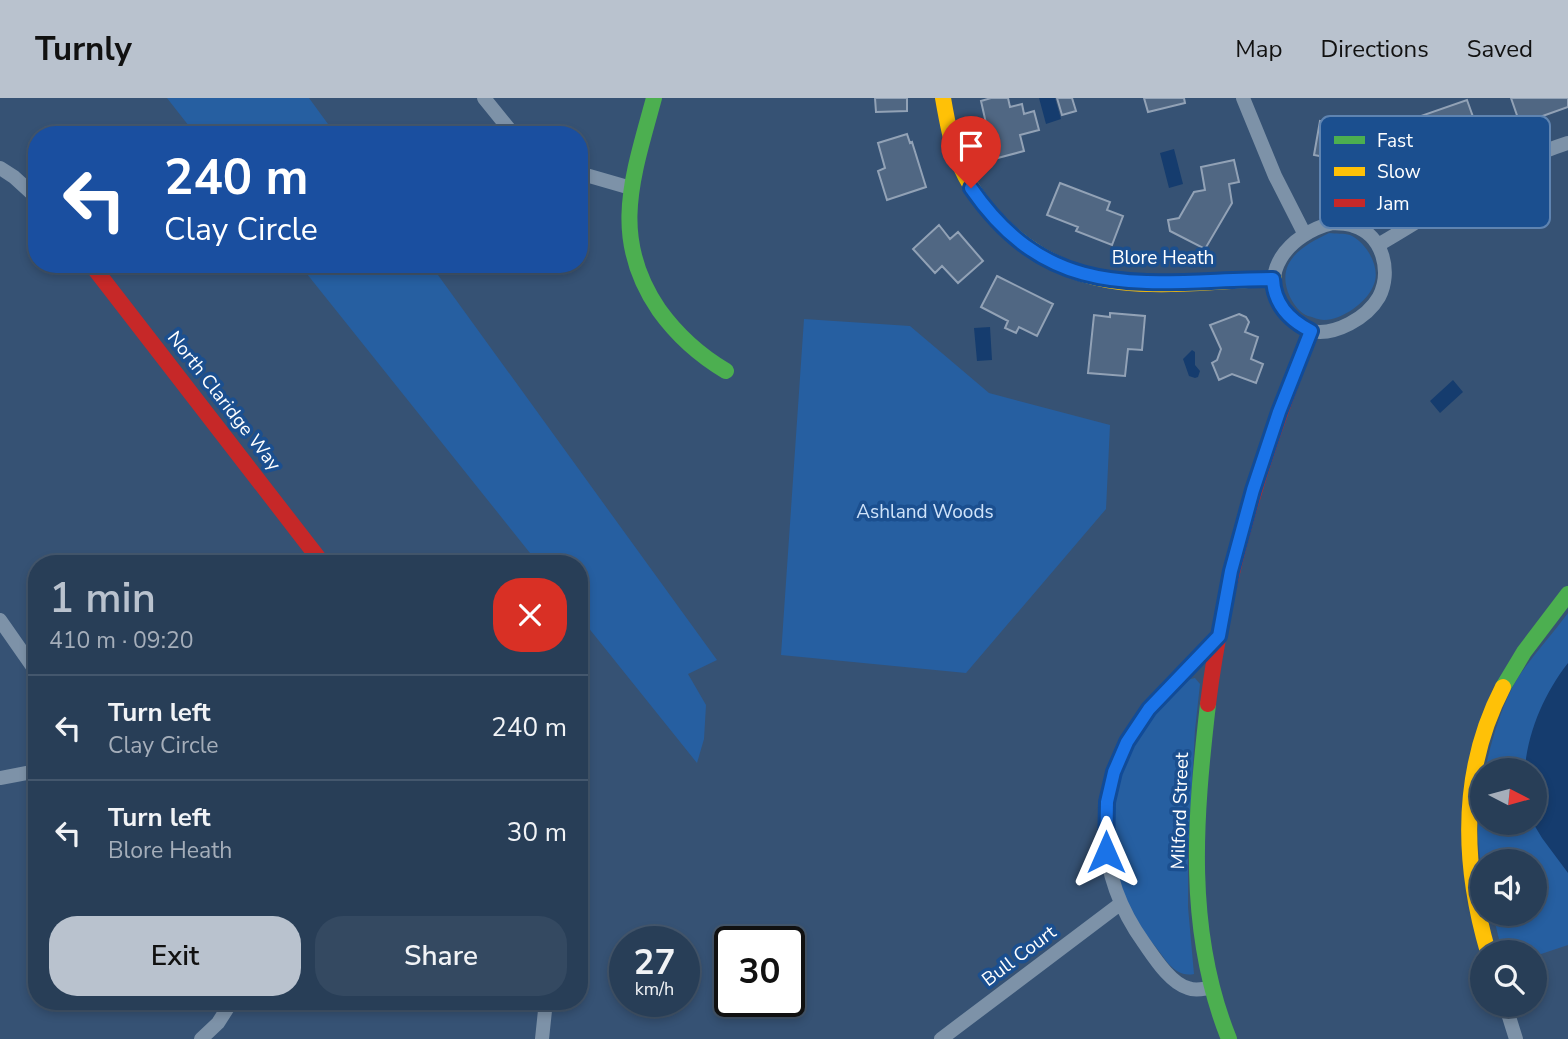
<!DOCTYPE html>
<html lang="en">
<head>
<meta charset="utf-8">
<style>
	body { margin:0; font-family:"Nunito Sans",sans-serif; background:#344961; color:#f1f3f6; height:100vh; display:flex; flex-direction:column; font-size:26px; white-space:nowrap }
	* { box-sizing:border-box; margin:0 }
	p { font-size:23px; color:#a5aeba }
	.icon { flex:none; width:38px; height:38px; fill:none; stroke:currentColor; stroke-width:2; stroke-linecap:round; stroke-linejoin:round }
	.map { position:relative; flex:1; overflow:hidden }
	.panel { position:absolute; left:28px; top:457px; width:560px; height:455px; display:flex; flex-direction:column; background:#283e57; border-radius:28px; box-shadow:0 4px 10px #0003,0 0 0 2px #44576d }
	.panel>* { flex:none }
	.banner { position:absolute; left:28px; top:28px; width:560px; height:147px; border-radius:28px; box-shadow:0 4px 10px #0003,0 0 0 2px #44576d; background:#1a4fa0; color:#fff; overflow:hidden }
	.needle { width:46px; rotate:96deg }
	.controls { position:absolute; left:1470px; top:660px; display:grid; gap:14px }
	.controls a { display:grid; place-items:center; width:77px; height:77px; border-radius:50%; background:#283e57; box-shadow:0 4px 10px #0003,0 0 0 2px #44576d; font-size:35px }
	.speed { position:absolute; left:609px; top:828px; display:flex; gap:14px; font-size:35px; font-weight:700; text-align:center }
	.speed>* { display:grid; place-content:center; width:91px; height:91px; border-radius:50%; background:#283e57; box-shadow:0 4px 10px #0003,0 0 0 2px #44576d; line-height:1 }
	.speed small { font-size:18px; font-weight:400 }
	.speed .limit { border:4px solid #111; border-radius:10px; background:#fff; color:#111 }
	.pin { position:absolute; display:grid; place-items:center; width:60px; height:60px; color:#fff; margin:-72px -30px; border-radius:50% 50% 50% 0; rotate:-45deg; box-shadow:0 0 7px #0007 }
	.pin .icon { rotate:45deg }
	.me { position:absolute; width:77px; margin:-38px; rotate:0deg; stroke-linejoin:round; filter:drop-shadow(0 0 5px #0008) }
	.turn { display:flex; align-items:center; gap:24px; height:147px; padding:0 21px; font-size:32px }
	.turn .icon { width:91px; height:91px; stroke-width:2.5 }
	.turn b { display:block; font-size:49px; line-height:60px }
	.round { display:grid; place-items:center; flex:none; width:74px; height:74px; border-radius:28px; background:#344961 }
	.headline { display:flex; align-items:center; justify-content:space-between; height:119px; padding:0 21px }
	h1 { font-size:42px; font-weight:600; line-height:52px; color:#b9c2ce }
	.button { display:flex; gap:14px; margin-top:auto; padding:14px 21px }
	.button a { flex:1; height:80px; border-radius:28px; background:#b9c2ce; color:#111; font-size:28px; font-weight:600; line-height:80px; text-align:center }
	.button a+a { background:#344961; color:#f1f3f6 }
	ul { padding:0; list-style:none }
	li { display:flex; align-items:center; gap:21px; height:105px; padding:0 21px; border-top:2px solid #44576d }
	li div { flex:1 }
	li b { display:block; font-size:26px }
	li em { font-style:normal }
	header { display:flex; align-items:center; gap:42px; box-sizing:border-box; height:98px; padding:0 35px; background:#b9c2ce; color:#111 }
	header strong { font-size:33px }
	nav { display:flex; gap:38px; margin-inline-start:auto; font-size:24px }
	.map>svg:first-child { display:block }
	.green { fill:#265fa1 }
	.water { fill:#153c6e }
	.building { fill:#506783; stroke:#92a2b6; stroke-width:2 }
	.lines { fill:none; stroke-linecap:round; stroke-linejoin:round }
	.street { stroke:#7d92a8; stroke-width:14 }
	.fast { stroke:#4caf50; stroke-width:16 }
	.slow { stroke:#ffc107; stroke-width:16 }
	.jam { stroke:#c62828; stroke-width:16 }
	.route-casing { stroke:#114b97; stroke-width:18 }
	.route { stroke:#1a73e8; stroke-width:12 }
	.labels { text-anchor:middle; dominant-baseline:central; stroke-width:7; stroke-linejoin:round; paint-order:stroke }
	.street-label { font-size:19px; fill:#fff; stroke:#1b4f8f }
	.park-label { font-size:19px; fill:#cfe3fa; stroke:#1b4f8f }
	.key { fill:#1b4f8f; stroke:#5f84b1; stroke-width:2 }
	.key-label { font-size:19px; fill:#fff }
</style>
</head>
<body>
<header>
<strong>Turnly</strong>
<nav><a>Map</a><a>Directions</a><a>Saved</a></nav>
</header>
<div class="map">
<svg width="1568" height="941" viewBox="0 0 1568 941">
	<rect width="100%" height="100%" fill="#365274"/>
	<!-- green -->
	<path class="green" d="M167 0H309L336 37H196Z
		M1329 135C1336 136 1344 135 1350 137 1366 144 1381 169 1374 186 1368 204 1342 222 1324 222 1319 222 1313 219 1308 218 1300 215 1294 207 1290 199 1274 164 1302 148 1329 135Z
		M299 166H430L717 562 688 576 706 607 704 641 697 665 579 518V466L538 465Z
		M804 221 910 228 989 295 1110 327 1106 411 966 575 781 557Z
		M1568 515V847L1535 858V854H1502L1493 816H1535V763H1482V770C1476 744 1477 714 1482 688V724H1535V672H1485C1492 640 1503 602 1521 575 1536 554 1553 535 1568 515Z
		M1195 580 1200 586 1195 632 1188 756V809L1194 876C1174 880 1165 860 1154 847 1143 833 1130 812 1124 796 1104 743 1112 677 1144 631 1155 613 1172 598 1186 582Z"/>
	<!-- water -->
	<path class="water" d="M1039 0H1055L1061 21 1046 26Z
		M1174 51 1183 86 1169 90 1160 55Z
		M990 229 992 262 977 263 974 230Z
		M1192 252 1195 254V267L1200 273 1198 279 1195 280 1189 278 1183 261Z
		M1453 282 1463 294 1440 315 1430 303Z
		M1568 565V775L1542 740 1533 725 1535 672H1525C1527 635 1545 594 1568 565Z"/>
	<!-- building -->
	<path class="building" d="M875 0H907V13L876 14Z
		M991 0H1008L1010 9 1022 6 1024 16 1034 13 1039 32 1020 37 1024 53 994 61 981 3Z
		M1057 0H1072L1076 13 1062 17Z
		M1144 0H1184L1185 5 1148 14Z
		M1511 0H1568V9L1520 26Z
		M1467 2 1482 44 1430 64 1415 20Z
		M1320 23 1377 34 1375 41 1394 45 1388 71 1314 57Z
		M907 36 910 45 912 44 926 89 887 102 878 73 885 70 878 45Z
		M1234 62 1239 84 1229 86 1232 105 1205 151 1170 133 1168 122 1179 120 1194 94 1205 92 1201 69Z
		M1060 85 1110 104 1107 112 1123 118 1112 147 1076 133 1078 129 1047 117Z
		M939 127 950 141 958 134 983 163 958 185 942 168 935 175 913 151Z
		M997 178 1053 206 1037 238 1019 229 1016 235 1005 230 1008 223 981 209Z
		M1110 215 1145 218 1142 252 1128 251 1125 278 1088 275 1094 217 1110 219Z
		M1239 216 1246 219 1249 224 1245 234 1258 239 1251 261 1263 266 1256 285 1232 276 1219 282 1212 265 1217 262 1221 251 1210 227Z"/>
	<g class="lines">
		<!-- street -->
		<path class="street" d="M484 0 514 37
			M1243 0 1275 78 1304 135
			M0 70 14 79 37 100
			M579 75 631 90
			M1333 125C1340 126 1347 125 1354 128 1383 137 1392 174 1379 199 1367 220 1335 238 1311 233 1303 231 1294 223 1289 218 1252 177 1290 135 1333 125Z
			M1378 147C1441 111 1499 67 1568 45
			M0 522 37 575
			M0 680 37 673
			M1209 890C1202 891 1195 893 1188 890 1170 885 1154 859 1144 845 1096 778 1090 694 1139 625 1161 594 1191 567 1218 539
			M1505 906 1516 941
			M201 941 218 925 232 903
			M542 941 546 903
			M941 941 1120 806"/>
		<!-- fast -->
		<path class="fast" d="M654 0C633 78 609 139 659 212 677 237 699 257 726 273
			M1503 589 1524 554 1568 496
			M1208 606C1195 720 1185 832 1229 941"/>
		<!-- slow -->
		<path class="slow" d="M943 0C947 23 951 45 960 67 988 130 1051 176 1120 184 1171 190 1223 182 1274 181
			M1488 854C1462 765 1459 674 1503 589"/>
		<!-- jam -->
		<path class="jam" d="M91 166 323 466
			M1208 606C1224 476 1263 354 1311 233"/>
	</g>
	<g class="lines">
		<!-- route casing -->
		<g class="route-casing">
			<path id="route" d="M971 90C1053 209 1149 182 1273 181 1274 206 1289 222 1311 233L1279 314 1253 392 1231 473 1219 538 1149 611 1127 644 1114 674 1107 704 1106 754"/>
		</g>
		<!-- route -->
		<use href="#route" class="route"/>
	</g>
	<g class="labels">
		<!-- street labels -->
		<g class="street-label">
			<text x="1163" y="160">Blore Heath</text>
			<text transform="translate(224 303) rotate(52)">North Claridge Way</text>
			<text transform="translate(1180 713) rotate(-88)">Milford Street</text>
			<text transform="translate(1019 858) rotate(-37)">Bull Court</text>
		</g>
		<!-- park labels -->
		<g class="park-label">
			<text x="925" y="414">Ashland Woods</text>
		</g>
	</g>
	<!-- legend -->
	<rect x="1320" y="18" width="230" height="112" rx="10" class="key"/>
	<rect x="1334" y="38" width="31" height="8" fill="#4caf50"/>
	<rect x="1334" y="69" width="31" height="9" fill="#ffc107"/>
	<rect x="1334" y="101" width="31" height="8" fill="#c62828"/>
	<g class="key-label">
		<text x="1377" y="49">Fast</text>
		<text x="1377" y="80">Slow</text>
		<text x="1377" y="112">Jam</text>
	</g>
</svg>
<div class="controls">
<a><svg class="needle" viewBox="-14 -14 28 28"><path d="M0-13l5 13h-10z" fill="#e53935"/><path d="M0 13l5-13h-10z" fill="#a5aeba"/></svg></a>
<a><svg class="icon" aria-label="sound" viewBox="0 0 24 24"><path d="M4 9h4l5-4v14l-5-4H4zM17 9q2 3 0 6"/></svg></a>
<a><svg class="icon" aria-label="search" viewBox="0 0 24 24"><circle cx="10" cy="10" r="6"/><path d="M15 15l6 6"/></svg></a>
</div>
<div class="speed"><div>27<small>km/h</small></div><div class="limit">30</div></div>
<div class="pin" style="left:971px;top:90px;background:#d93025"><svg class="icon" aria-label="arrive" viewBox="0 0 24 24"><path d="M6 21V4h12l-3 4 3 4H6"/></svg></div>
<svg class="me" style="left:1106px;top:754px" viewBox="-20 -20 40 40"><path d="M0-17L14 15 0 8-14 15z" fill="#1a73e8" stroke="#fff" stroke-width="4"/></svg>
<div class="banner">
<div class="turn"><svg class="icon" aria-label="left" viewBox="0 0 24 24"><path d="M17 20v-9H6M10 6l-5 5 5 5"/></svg><div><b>240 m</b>Clay Circle</div></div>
</div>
<section class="panel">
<div class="headline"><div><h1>1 min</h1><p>410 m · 09:20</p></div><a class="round" style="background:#d93025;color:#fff"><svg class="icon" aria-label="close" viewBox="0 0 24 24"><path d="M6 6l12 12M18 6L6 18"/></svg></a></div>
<ul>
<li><svg class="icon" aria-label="left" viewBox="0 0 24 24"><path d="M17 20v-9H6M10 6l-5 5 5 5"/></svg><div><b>Turn left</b><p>Clay Circle</p></div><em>240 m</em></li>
<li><svg class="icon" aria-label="left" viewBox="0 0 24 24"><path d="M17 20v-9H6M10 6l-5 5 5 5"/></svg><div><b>Turn left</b><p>Blore Heath</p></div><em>30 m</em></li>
</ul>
<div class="button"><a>Exit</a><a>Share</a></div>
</section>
</div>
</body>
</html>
